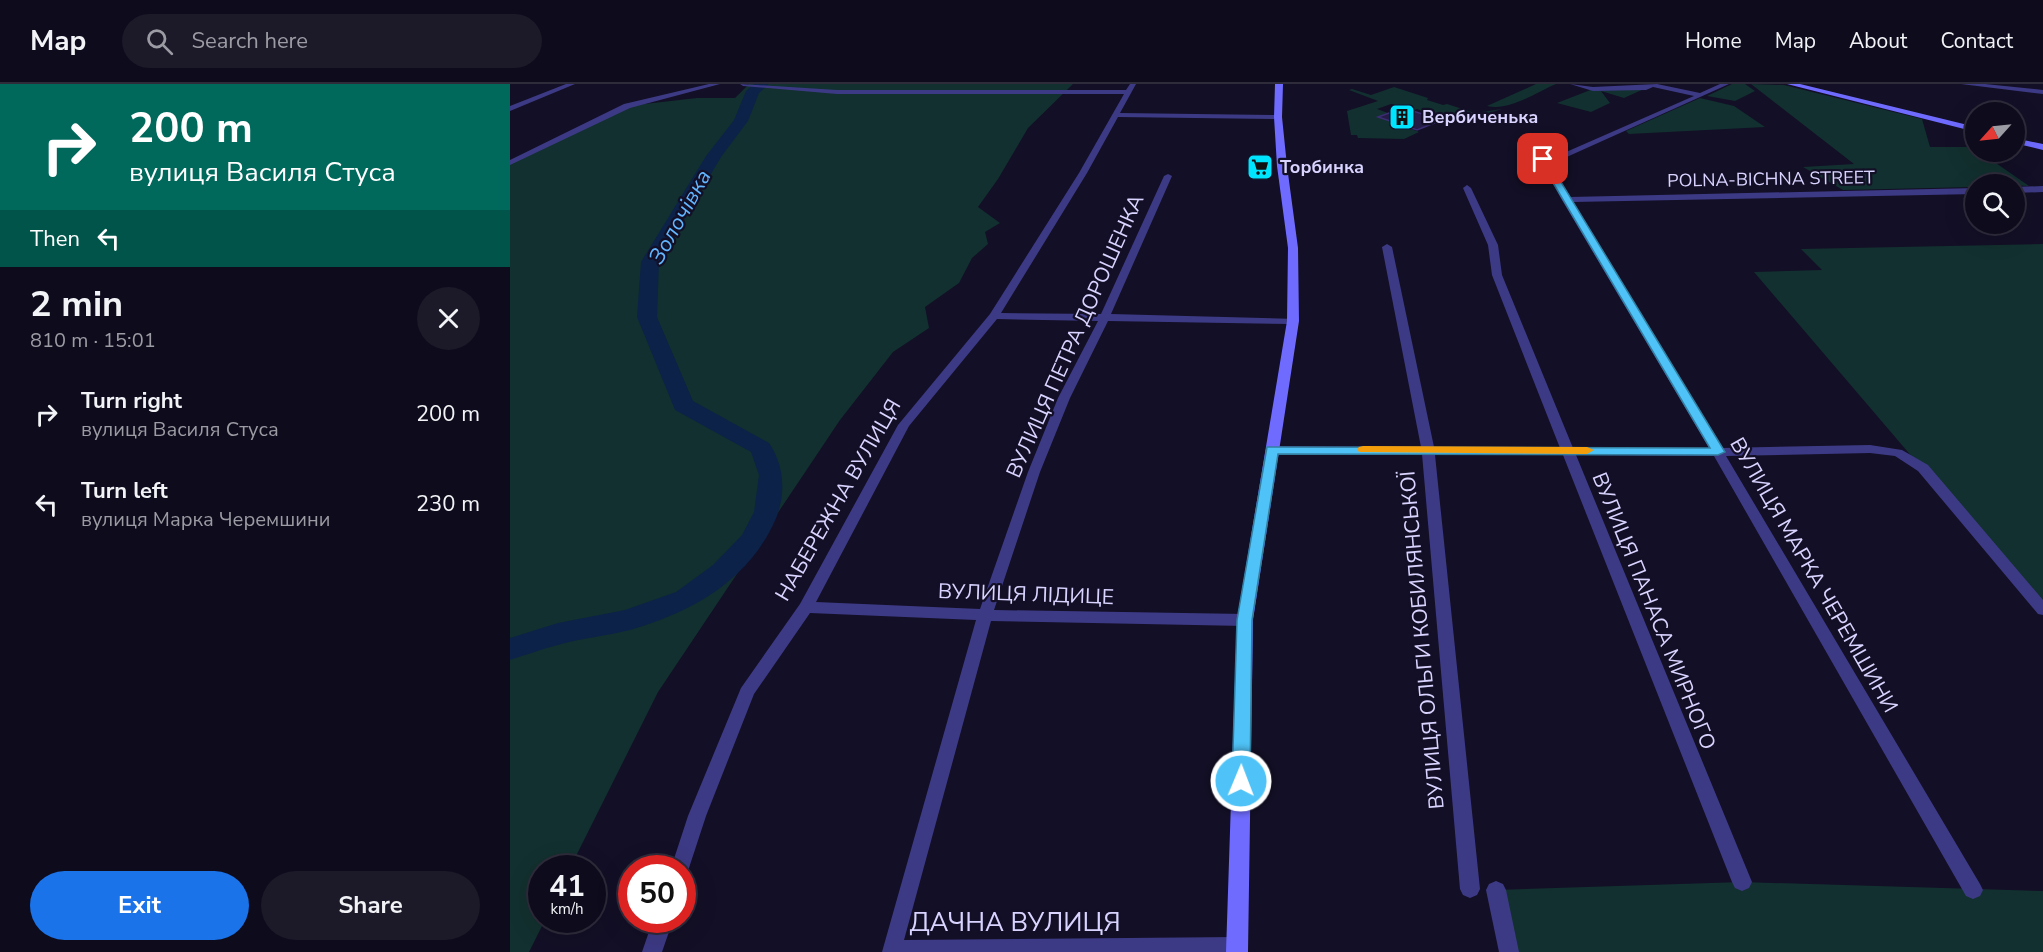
<!DOCTYPE html>
<html lang="en">
<head>
<meta charset="utf-8">
<style>
	body { margin:0; font-family:"Nunito Sans",sans-serif; background:#1c1929; color:#f1f3f6; height:100vh; display:flex; flex-direction:column; font-size:22px; white-space:nowrap }
	* { box-sizing:border-box; margin:0 }
	p { font-size:20px; color:#9b9ba3 }
	.icon { flex:none; width:33px; height:33px; fill:none; stroke:currentColor; stroke-width:2; stroke-linecap:round; stroke-linejoin:round }
	.map { position:relative; flex:1; overflow:hidden }
	.details { display:flex; flex-direction:column; background:#0e0b1c; width:510px }
	.details>* { flex:none }
	.guide { background:#00695c; color:#fff; overflow:hidden }
	.needle { width:39px; rotate:243deg }
	.fabs { position:absolute; left:1455px; top:18px; display:grid; gap:12px }
	.fabs a { display:grid; place-items:center; width:60px; height:60px; border-radius:50%; background:#0e0b1c; box-shadow:0 6px 24px #0002,0 0 0 2px #2e2b3b; font-size:30px }
	.speed { position:absolute; left:18px; top:771px; display:flex; gap:12px; font-size:30px; font-weight:700; text-align:center }
	.speed>* { display:grid; place-content:center; width:78px; height:78px; border-radius:50%; background:#0e0b1c; box-shadow:0 6px 24px #0002,0 0 0 2px #2e2b3b; line-height:1 }
	.speed small { font-size:15px; font-weight:400 }
	.speed .limit { border:9px solid #d22; background:#fff; color:#111 }
	.pin { position:absolute; display:grid; place-items:center; width:51px; height:51px; color:#fff; margin:-26px; border-radius:12px; box-shadow:0 3px 9px #0006 }
	.me { position:absolute; width:66px; margin:-33px; rotate:1deg; stroke-linejoin:round; filter:drop-shadow(0 0 4px #0008) }
	.turn { display:flex; align-items:center; gap:21px; height:126px; padding:0 30px; font-size:27px }
	.turn .icon { width:78px; height:78px; stroke-width:2.5 }
	.turn b { display:block; font-size:42px; line-height:51px }
	.then { display:flex; align-items:center; height:57px; padding:0 30px; background:#0003; gap:12px; font-size:22px }
	.round { display:grid; place-items:center; flex:none; width:63px; height:63px; border-radius:32px; background:#1c1929 }
	.headline { display:flex; align-items:center; justify-content:space-between; height:102px; padding:0 30px }
	h1 { font-size:36px; font-weight:700; line-height:45px }
	.action { display:flex; gap:12px; margin-top:auto; padding:12px 30px }
	.action a { flex:1; height:69px; border-radius:36px; background:#1a73e8; color:#fff; font-size:24px; font-weight:700; line-height:69px; text-align:center }
	.action a+a { background:#1c1929; color:#f1f3f6 }
	ul { padding:0; list-style:none }
	li { display:flex; align-items:center; gap:18px; height:90px; padding:0 30px }
	li div { flex:1 }
	li b { display:block; font-size:22px }
	li em { font-style:normal }
	header { display:flex; align-items:center; gap:36px; box-sizing:border-box; height:84px; padding:0 30px; background:#0e0b1c; border-bottom:2px solid #2e2b3b }
	header strong { font-size:28px }
	nav { display:flex; gap:33px; margin-inline-start:auto; font-size:21px }
	.search { width:420px; height:54px; background:#1c1929; display:flex; align-items:center; gap:15px; box-sizing:border-box; padding:0 21px; border-radius:33px; color:#9b9ba3; font-size:22px }
	main { display:flex; flex:1; min-height:0 }
	.map>svg:first-child { display:block }
	.green { fill:#12302f }
	.lines { fill:none; stroke-linecap:round; stroke-linejoin:round }
	.river { fill:#0c2248; fill-rule:evenodd }
	.building { fill:#241b47; stroke:#3b2d73; stroke-width:1.5 }
	.minor { fill:#3d3a85; fill-rule:evenodd }
	.secondary { fill:#6f6bff; fill-rule:evenodd }
	.route { fill:#4fc3f7; stroke:#337fa1; stroke-width:1.5 }
	.slow { fill:#f59e0b }
	.labels { text-anchor:middle; dominant-baseline:central; stroke-width:4.5; stroke-linejoin:round; paint-order:stroke }
	.far-poi-label { font-size:18px; font-weight:bold; fill:#d9d4ff; stroke:#130f26; text-anchor:start }
	.far-street-label { font-size:18px; fill:#d9d4ff; stroke:#130f26 }
	.street-label { font-size:21px; fill:#d9d4ff; stroke:#130f26 }
	.water-label { font-size:22px; font-style:italic; fill:#62b6ff; stroke:#130f26 }
	.near-street-label { font-size:26px; fill:#d9d4ff; stroke:#130f26 }
</style>
</head>
<body>
<header>
<strong>Map</strong>
<div class="search"><svg class="icon" aria-label="search" viewBox="0 0 24 24"><circle cx="10" cy="10" r="6"/><path d="M15 15l6 6"/></svg>Search here</div>
<nav><a>Home</a><a>Map</a><a>About</a><a>Contact</a></nav>
</header>
<main>
<section class="details">
<div class="guide">
<div class="turn"><svg class="icon" aria-label="right" viewBox="0 0 24 24"><path d="M7 20v-9h11M14 6l5 5-5 5"/></svg><div><b>200 m</b>вулиця Василя Стуса</div></div>
<div class="then">Then<svg class="icon" aria-label="left" viewBox="0 0 24 24"><path d="M17 20v-9H6M10 6l-5 5 5 5"/></svg></div>
</div>
<div class="headline"><div><h1>2 min</h1><p>810 m · 15:01</p></div><a class="round"><svg class="icon" aria-label="close" viewBox="0 0 24 24"><path d="M6 6l12 12M18 6L6 18"/></svg></a></div>
<ul>
<li><svg class="icon" aria-label="right" viewBox="0 0 24 24"><path d="M7 20v-9h11M14 6l5 5-5 5"/></svg><div><b>Turn right</b><p>вулиця Василя Стуса</p></div><em>200 m</em></li>
<li><svg class="icon" aria-label="left" viewBox="0 0 24 24"><path d="M17 20v-9H6M10 6l-5 5 5 5"/></svg><div><b>Turn left</b><p>вулиця Марка Черемшини</p></div><em>230 m</em></li>
</ul>
<div class="action"><a>Exit</a><a>Share</a></div>
</section>
<div class="map">
<svg width="1533" height="868" viewBox="0 0 1533 868">
	<rect width="100%" height="100%" fill="#130f26"/>
	<!-- green -->
	<path class="green" d="M239 0H563L518 44 488 95 468 123 490 139 475 148 478 160 462 174 449 199 415 223 419 244 383 268 330 336 148 608 60 784H32V836H35L19 868H0V79L117 22 187 14H225Z
		M1026 0H1046C1027 8 998 28 977 22Z
		M1222 0H1235L1245 7 1225 17 1197 12Z
		M1241 0 1274 1 1412 35 1420 63H1464L1466 68H1470L1519 102 1466 100 1465 103 1333 106 1293 83 1344 80Z
		M884 3 918 14 917 16 933 21 937 20 965 29 992 25 964 34 953 40 932 34 919 39 912 37 924 31 907 25 894 31 886 28 898 23 881 20 867 25 878 29 869 33 909 48 894 55 848 54 847 51H841L837 27 868 17 839 6 842 5 861 11Z
		M1136 4 1114 14 1091 7 1100 19 1081 28 1047 19 1083 5Z
		M1190 14 1224 22 1255 43 1119 50 1116 47Z
		M1533 160V526L1244 188 1312 186 1291 165Z
		M1232 798 1533 807V868H999L986 806Z"/>
	<g class="lines">
		<!-- river -->
		<path class="river" d="M244 0H259L249 9 238 37 211 73 149 178 147 233 183 317 259 359C276 384 276 415 263 441 235 499 179 529 120 546 96 552 72 554 48 561 32 565 16 571 0 576V554L48 539 115 526 166 508 203 481 232 451 244 428 249 391 241 368 165 326 127 233 131 178 196 72 224 36 236 7Z"/>
	</g>
	<!-- building -->
	<path class="building" d="M893 24 932 36 907 46 868 33Z"/>
	<g class="lines">
		<!-- minor -->
		<path class="minor" d="M56 0H65L0 27V22Z
			M199 0H210L120 24 0 81V76L114 20Z
			M230 0 327 6H616L620 0H626L610 29 768 31 772 33 768 35 608 33 577 89 491 229 591 230 654 92 658 90 662 92 601 230 787 235 788 237 783 240 598 237 560 314 530 388 484 526 735 530 740 532 743 536 740 540 735 542 481 537 394 856 727 853 734 856 737 863 735 868H372L466 536 300 529 244 610 196 732 177 790 172 792V784H161L178 732 231 604 290 520 388 341 480 230 569 89 614 10H327L233 2ZM487 235 588 237 548 314 518 388 470 525 306 518 399 342Z
			M1060 0 1083 3 1147 0 1190 9 1210 0H1219L1050 76 1046 74 1047 72 1184 12 1143 3 1136 6 1083 7Z
			M1451 0H1475L1533 6V10Z
			M1030 73H1036L1060 113 1466 104V110L1063 118 1212 364 1360 361 1392 366 1418 381 1533 516V531L1528 530 1408 387 1385 372 1360 369 1216 372 1470 800 1473 806 1470 812 1463 815 1456 812 1204 372 1066 371 1242 798 1239 804 1232 807 1225 804 1222 798 1053 371H925L970 805 967 811 960 814 953 811 950 805 912 370H762L756 366 762 362 911 363 872 163 877 160 882 163 924 363 1050 364 982 191 978 161 953 104 957 101 961 104 988 161 992 191 1063 364H1199L1052 116 1029 75Z
			M1533 102V108L1504 109V103Z
			M986 797 993 800 996 806 1009 868H989L976 806 979 800Z
			M143 836H163L152 868H132Z"/>
		<!-- secondary -->
		<path class="secondary" d="M765 0H773L772 33 777 82 788 164 789 237 743 536 738 868H716L727 536 777 237 778 164 767 82 764 33Z
			M1277 0H1290L1466 43V48Z
			M1504 54 1533 60V66L1504 59Z"/>
	</g>
	<!-- route -->
	<path class="route" d="M1033 73 1037 75 1215 368 1208 371 768 370 742 536 740 697 737 703 731 705 724 703 722 697 727 536 757 363 1200 364 1029 75Z"/>
	<!-- slow -->
	<path class="slow" d="M853 362 1077 363 1084 366 1077 370 849 368 847 365 849 363Z"/>
	<!-- icons -->
	<defs>
		<g id="building-square" transform="scale(1.35)"><rect x="-9" y="-9" width="18" height="18" rx="4" fill="#00e5ff" stroke="#130f26"/><path d="M-4-6H4V6H1V3H-1V6H-4ZM-2.5-4.3h1.7v1.8h-1.7ZM.8-4.3h1.7v1.8H.8ZM-2.5-1h1.7V.8h-1.7ZM.8-1h1.7V.8H.8Z" fill="#111"/></g>
		<g id="supermarket-square" transform="scale(1.35)"><rect x="-9" y="-9" width="18" height="18" rx="4" fill="#00e5ff" stroke="#130f26"/><path d="M-6-5.5h2.5l.6 2H6L4.5 2H-2.5L-4.4-4H-6ZM-1.5 3.2a1.3 1.3 0 1 0 .1 0ZM3 3.2a1.3 1.3 0 1 0 .1 0Z" fill="#111"/></g>
	</defs>
	<g fill-rule="evenodd">
		<use href="#building-square" x="892" y="33"/>
		<use href="#supermarket-square" x="750" y="83"/>
	</g>
	<g class="labels">
		<!-- far-poi labels -->
		<g class="far-poi-label">
			<text x="912" y="33">Вербиченька</text>
			<text x="770" y="83">Торбинка</text>
		</g>
		<!-- far-street labels -->
		<g class="far-street-label">
			<text transform="translate(1261 95) rotate(-1)">POLNA-BICHNA STREET</text>
		</g>
		<!-- street labels -->
		<g class="street-label">
			<text transform="translate(565 252) rotate(-66)">ВУЛИЦЯ ПЕТРА ДОРОШЕНКА</text>
			<text transform="translate(328 416) rotate(-60)">НАБЕРЕЖНА ВУЛИЦЯ</text>
			<text transform="translate(1304 491) rotate(60)">ВУЛИЦЯ МАРКА ЧЕРЕМШИНИ</text>
			<text transform="translate(516 510) rotate(2)">ВУЛИЦЯ ЛІДИЦЕ</text>
			<text transform="translate(1144 527) rotate(68)">ВУЛИЦЯ ПАНАСА МИРНОГО</text>
			<text transform="translate(912 556) rotate(-95)">ВУЛИЦЯ ОЛЬГИ КОБИЛЯНСЬКОЇ</text>
		</g>
		<!-- water labels -->
		<g class="water-label">
			<text transform="translate(170 133) rotate(-61)">Золочівка</text>
		</g>
		<!-- near-street labels -->
		<g class="near-street-label">
			<text x="505" y="838">ДАЧНА ВУЛИЦЯ</text>
		</g>
	</g>
</svg>
<div class="fabs">
<a><svg class="needle" viewBox="-14 -14 28 28"><path d="M0-13l5 13h-10z" fill="#e53935"/><path d="M0 13l5-13h-10z" fill="#9b9ba3"/></svg></a>
<a><svg class="icon" aria-label="search" viewBox="0 0 24 24"><circle cx="10" cy="10" r="6"/><path d="M15 15l6 6"/></svg></a>
</div>
<div class="speed"><div>41<small>km/h</small></div><div class="limit">50</div></div>
<div class="pin" style="left:1033px;top:75px;background:#d93025"><svg class="icon" aria-label="arrive" viewBox="0 0 24 24"><path d="M6 21V4h12l-3 4 3 4H6"/></svg></div>
<svg class="me" style="left:731px;top:697px" viewBox="-20 -20 40 40"><circle r="17" fill="#4fc3f7" stroke="#fff" stroke-width="3"/><path d="M0-11L8 9 0 5-8 9z" fill="#fff"/></svg>
</div>
</main>
</body>
</html>
